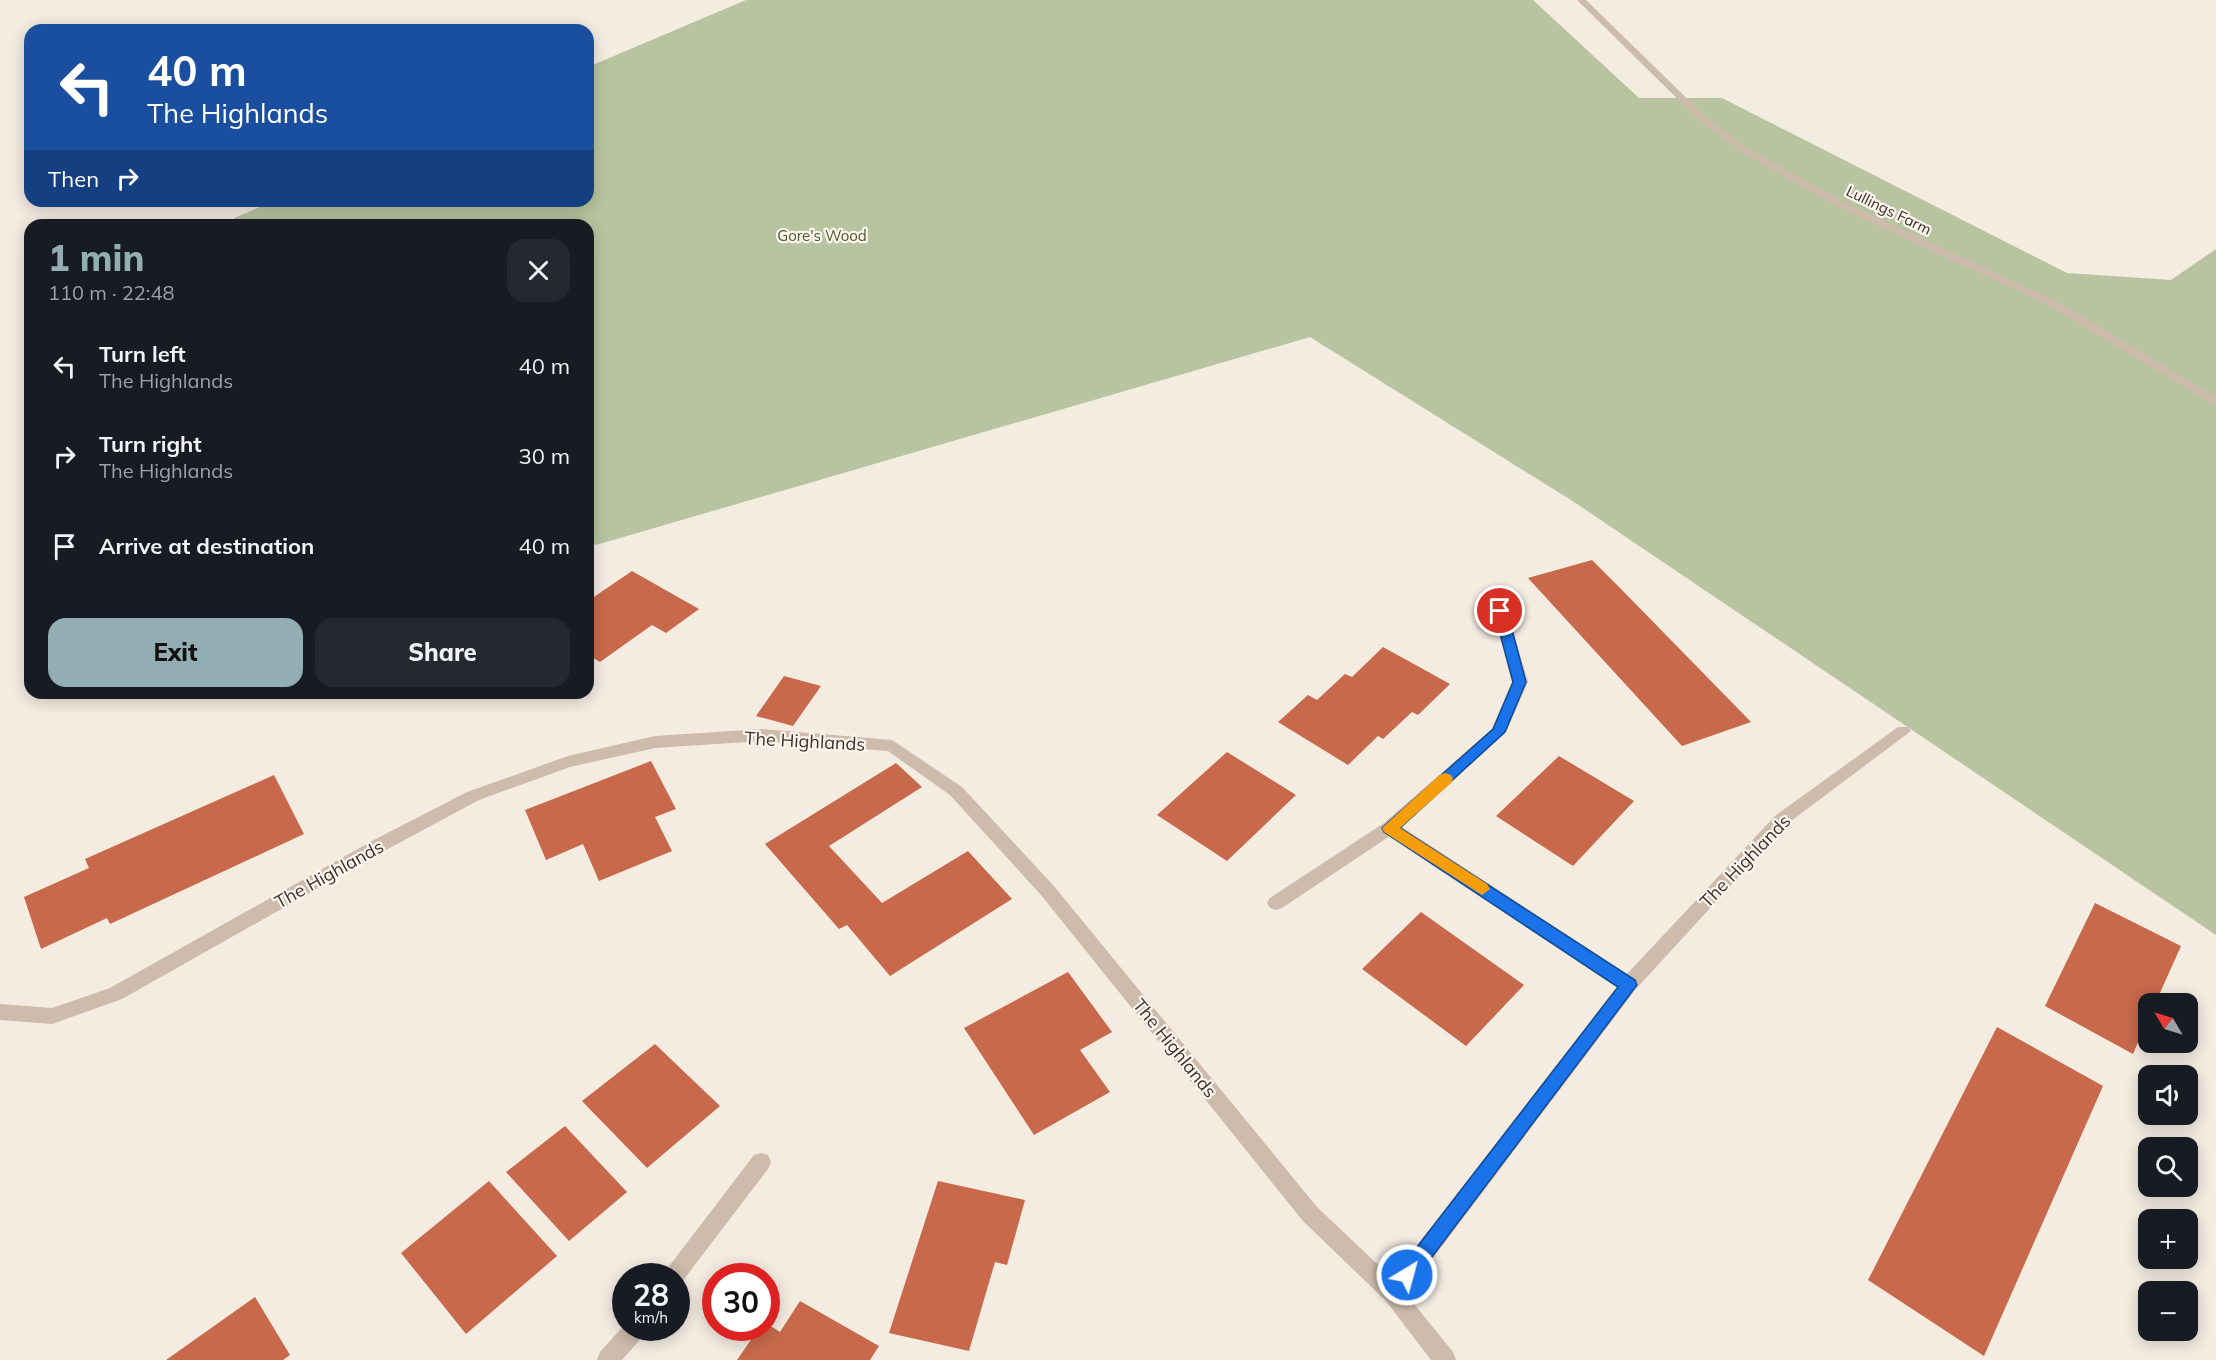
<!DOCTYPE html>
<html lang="en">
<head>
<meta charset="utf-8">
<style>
	body { margin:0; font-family:Mulish,sans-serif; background:#242831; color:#f1f3f6; height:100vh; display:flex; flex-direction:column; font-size:22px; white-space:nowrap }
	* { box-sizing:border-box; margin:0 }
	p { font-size:20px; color:#9ea1a6 }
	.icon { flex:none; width:33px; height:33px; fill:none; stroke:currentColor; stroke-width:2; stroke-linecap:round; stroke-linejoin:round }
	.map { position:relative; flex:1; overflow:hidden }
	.details { position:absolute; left:24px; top:219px; width:570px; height:480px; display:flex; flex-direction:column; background:#171b24; border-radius:18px; box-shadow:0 3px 15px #0003 }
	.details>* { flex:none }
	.banner { position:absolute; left:24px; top:24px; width:570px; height:183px; border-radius:18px; box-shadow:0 3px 15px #0003; background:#1a4fa0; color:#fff; overflow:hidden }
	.needle { width:39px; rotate:308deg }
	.controls { position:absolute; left:2138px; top:993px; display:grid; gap:12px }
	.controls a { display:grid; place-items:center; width:60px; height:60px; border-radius:12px; background:#171b24; box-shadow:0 3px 15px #0003; font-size:30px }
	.speed { position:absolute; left:612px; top:1263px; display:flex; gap:12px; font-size:30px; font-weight:700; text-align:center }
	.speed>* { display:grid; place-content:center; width:78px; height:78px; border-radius:50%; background:#171b24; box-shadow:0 3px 15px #0003; line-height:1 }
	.speed small { font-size:15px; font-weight:400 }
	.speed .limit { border:9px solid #d22; background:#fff; color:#111 }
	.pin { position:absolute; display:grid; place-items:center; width:51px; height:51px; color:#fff; margin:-26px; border:3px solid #fff; border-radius:50%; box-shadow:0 2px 6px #0007 }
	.me { position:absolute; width:66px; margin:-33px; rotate:37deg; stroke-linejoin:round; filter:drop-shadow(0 0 4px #0008) }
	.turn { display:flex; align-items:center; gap:21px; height:126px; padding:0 24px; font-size:27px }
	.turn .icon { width:78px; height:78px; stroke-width:2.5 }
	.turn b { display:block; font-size:42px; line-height:51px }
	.then { display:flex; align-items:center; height:57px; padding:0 24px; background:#0003; gap:12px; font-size:22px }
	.round { display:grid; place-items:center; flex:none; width:63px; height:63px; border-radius:18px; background:#242831 }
	.headline { display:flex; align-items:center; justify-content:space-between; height:102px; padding:0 24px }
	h1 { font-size:36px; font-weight:800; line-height:45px; color:#92aeb2 }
	.action { display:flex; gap:12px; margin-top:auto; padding:12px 24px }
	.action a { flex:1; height:69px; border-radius:18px; background:#92aeb2; color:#111; font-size:24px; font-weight:800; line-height:69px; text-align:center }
	.action a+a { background:#242831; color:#f1f3f6 }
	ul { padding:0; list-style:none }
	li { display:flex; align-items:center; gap:18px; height:90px; padding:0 24px }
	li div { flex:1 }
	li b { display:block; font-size:22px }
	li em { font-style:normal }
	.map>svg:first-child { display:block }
	.green { fill:#b8c4a0 }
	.building { fill:#c8694b }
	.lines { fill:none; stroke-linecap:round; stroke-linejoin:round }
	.lane { fill:#cdbbac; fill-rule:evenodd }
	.street { fill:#cdbbac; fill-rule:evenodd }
	.route { fill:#1a73e8; stroke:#114b97; stroke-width:1.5 }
	.slow { fill:#f59e0b }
	.labels { text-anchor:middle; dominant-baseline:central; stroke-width:4.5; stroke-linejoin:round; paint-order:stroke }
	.far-street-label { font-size:15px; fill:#3b302b; stroke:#fbf5ee }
	.far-park-label { font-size:15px; fill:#4a5a2e; stroke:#fbf5ee }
	.street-label { font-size:18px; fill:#3b302b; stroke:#fbf5ee }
</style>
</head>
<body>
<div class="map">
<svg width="2216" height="1360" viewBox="0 0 2216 1360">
	<rect width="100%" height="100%" fill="#f4ebe1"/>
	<!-- green -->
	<path class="green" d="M746 0H1533L1639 98H1722L2067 273 2171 280 2216 249V935L1571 500 1310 337 596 545 588 538V225H241L234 218 274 201H588V67Z"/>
	<!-- building -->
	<path class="building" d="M1592 560 1622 590 1751 722 1682 746 1528 578Z
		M632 571 699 609 666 633 652 625 600 662 588 655V601Z
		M1383 647 1450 684 1418 715 1412 712 1383 739 1378 736 1348 765 1278 722 1308 695 1317 700 1345 674 1352 677Z
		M784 676 821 686 793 726 756 716Z
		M1227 752 1296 795 1227 861 1157 815Z
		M1559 756 1634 801 1573 866 1496 816Z
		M651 761 676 809 655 817 672 851 599 881 583 844 546 860 525 810Z
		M896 763 922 787 829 846 882 903 968 851 1012 899 890 976 847 925 839 929 765 844Z
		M274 775 304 834 110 924 107 918 41 949 24 897 89 868 85 859Z
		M2095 903 2181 946 2155 1004H2148V1019L2133 1054 2045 1006Z
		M1421 912 1524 985 1466 1046 1362 969Z
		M1068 972 1112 1032 1080 1050 1110 1092 1034 1135 964 1028Z
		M1997 1027 2103 1086 1984 1356 1868 1280Z
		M655 1044 720 1106 647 1168 582 1101Z
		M565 1126 627 1192 569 1241 506 1172Z
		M489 1181 557 1256 466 1334 401 1253Z
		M938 1181 1025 1200 1007 1265 995 1262 969 1351 889 1333Z
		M255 1297 290 1355 283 1360H166Z
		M800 1301 879 1346 870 1360H737L759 1328H766V1323L780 1332Z"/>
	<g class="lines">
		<!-- lane -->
		<path class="lane" d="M1577 0H1586L1705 116 1745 147 1848 204 2058 302 2216 397V406L2050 306 1840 208 1739 151 1699 120Z"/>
		<!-- street -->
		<path class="street" d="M1500 606 1507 611 1528 682 1506 732 1402 827 1627 974 1775 816 1898 727H1908L1911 731 1787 824 1635 990 1406 1294 1453 1352 1456 1360H1431L1386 1301 1303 1221 1041 895 950 795 888 751 762 741 655 748 570 767 479 800 384 851 122 999 52 1024 0 1020V1004L52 1008 110 988 372 841 467 792 568 756 655 736 762 729 892 740 962 787 1053 885 1317 1207 1392 1278 1617 987 1390 836 1282 908 1276 910 1270 908 1267 903 1270 898 1384 823 1492 729 1512 682 1493 611Z
			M761 1153 768 1155 771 1162 768 1169 681 1283 676 1285V1276H664L667 1269 754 1155Z
			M626 1323V1328H646L643 1336 622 1360H597L600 1352Z"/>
	</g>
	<!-- route -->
	<path class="route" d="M1500 607 1507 611 1526 682 1505 732 1400 828 1635 980 1637 985 1413 1282 1407 1285 1400 1282 1397 1275 1400 1269 1618 987 1384 832 1382 828 1493 729 1513 682 1494 611Z"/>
	<!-- slow -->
	<path class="slow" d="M1445 773 1451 775 1453 779 1451 783 1400 828 1487 884 1490 889 1482 895 1384 832 1382 828 1440 775Z"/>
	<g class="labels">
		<!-- far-street labels -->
		<g class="far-street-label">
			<text transform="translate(1889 210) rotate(26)">Lullings Farm</text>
		</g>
		<!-- far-park labels -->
		<g class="far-park-label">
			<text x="822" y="235">Gore's Wood</text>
		</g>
		<!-- street labels -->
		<g class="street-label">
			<text transform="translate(805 741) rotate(3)">The Highlands</text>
			<text transform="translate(1745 861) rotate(-46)">The Highlands</text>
			<text transform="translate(329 874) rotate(-29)">The Highlands</text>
			<text transform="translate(1175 1048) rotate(51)">The Highlands</text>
		</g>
	</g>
</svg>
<div class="controls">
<a><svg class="needle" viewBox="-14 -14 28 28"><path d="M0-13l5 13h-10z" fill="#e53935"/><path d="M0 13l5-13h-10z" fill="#9ea1a6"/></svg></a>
<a><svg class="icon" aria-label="sound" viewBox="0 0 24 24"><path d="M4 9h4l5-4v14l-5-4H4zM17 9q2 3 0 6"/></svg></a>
<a><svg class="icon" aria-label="search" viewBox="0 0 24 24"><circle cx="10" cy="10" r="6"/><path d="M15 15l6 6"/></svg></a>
<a>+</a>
<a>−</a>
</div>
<div class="speed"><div>28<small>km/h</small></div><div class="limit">30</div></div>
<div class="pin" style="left:1500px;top:611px;background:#d93025"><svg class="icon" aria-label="arrive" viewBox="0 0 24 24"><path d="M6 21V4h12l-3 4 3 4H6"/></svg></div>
<svg class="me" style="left:1407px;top:1275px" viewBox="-20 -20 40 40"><circle r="17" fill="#1a73e8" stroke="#fff" stroke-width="3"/><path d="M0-11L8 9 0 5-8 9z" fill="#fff"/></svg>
<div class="banner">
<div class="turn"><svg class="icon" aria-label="left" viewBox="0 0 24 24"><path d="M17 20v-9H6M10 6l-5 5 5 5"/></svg><div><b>40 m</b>The Highlands</div></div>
<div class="then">Then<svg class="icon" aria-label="right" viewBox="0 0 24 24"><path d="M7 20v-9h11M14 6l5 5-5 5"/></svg></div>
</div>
<section class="details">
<div class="headline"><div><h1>1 min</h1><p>110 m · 22:48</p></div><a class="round"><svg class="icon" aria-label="close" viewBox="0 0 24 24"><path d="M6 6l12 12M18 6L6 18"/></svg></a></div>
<ul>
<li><svg class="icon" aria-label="left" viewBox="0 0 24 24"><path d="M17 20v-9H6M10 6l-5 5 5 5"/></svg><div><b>Turn left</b><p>The Highlands</p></div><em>40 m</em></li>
<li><svg class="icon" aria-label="right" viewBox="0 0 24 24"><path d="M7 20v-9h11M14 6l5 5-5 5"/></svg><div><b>Turn right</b><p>The Highlands</p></div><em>30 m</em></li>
<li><svg class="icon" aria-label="arrive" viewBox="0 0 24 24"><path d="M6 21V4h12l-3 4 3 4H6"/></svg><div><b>Arrive at destination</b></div><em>40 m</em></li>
</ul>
<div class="action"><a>Exit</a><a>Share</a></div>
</section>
</div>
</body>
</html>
